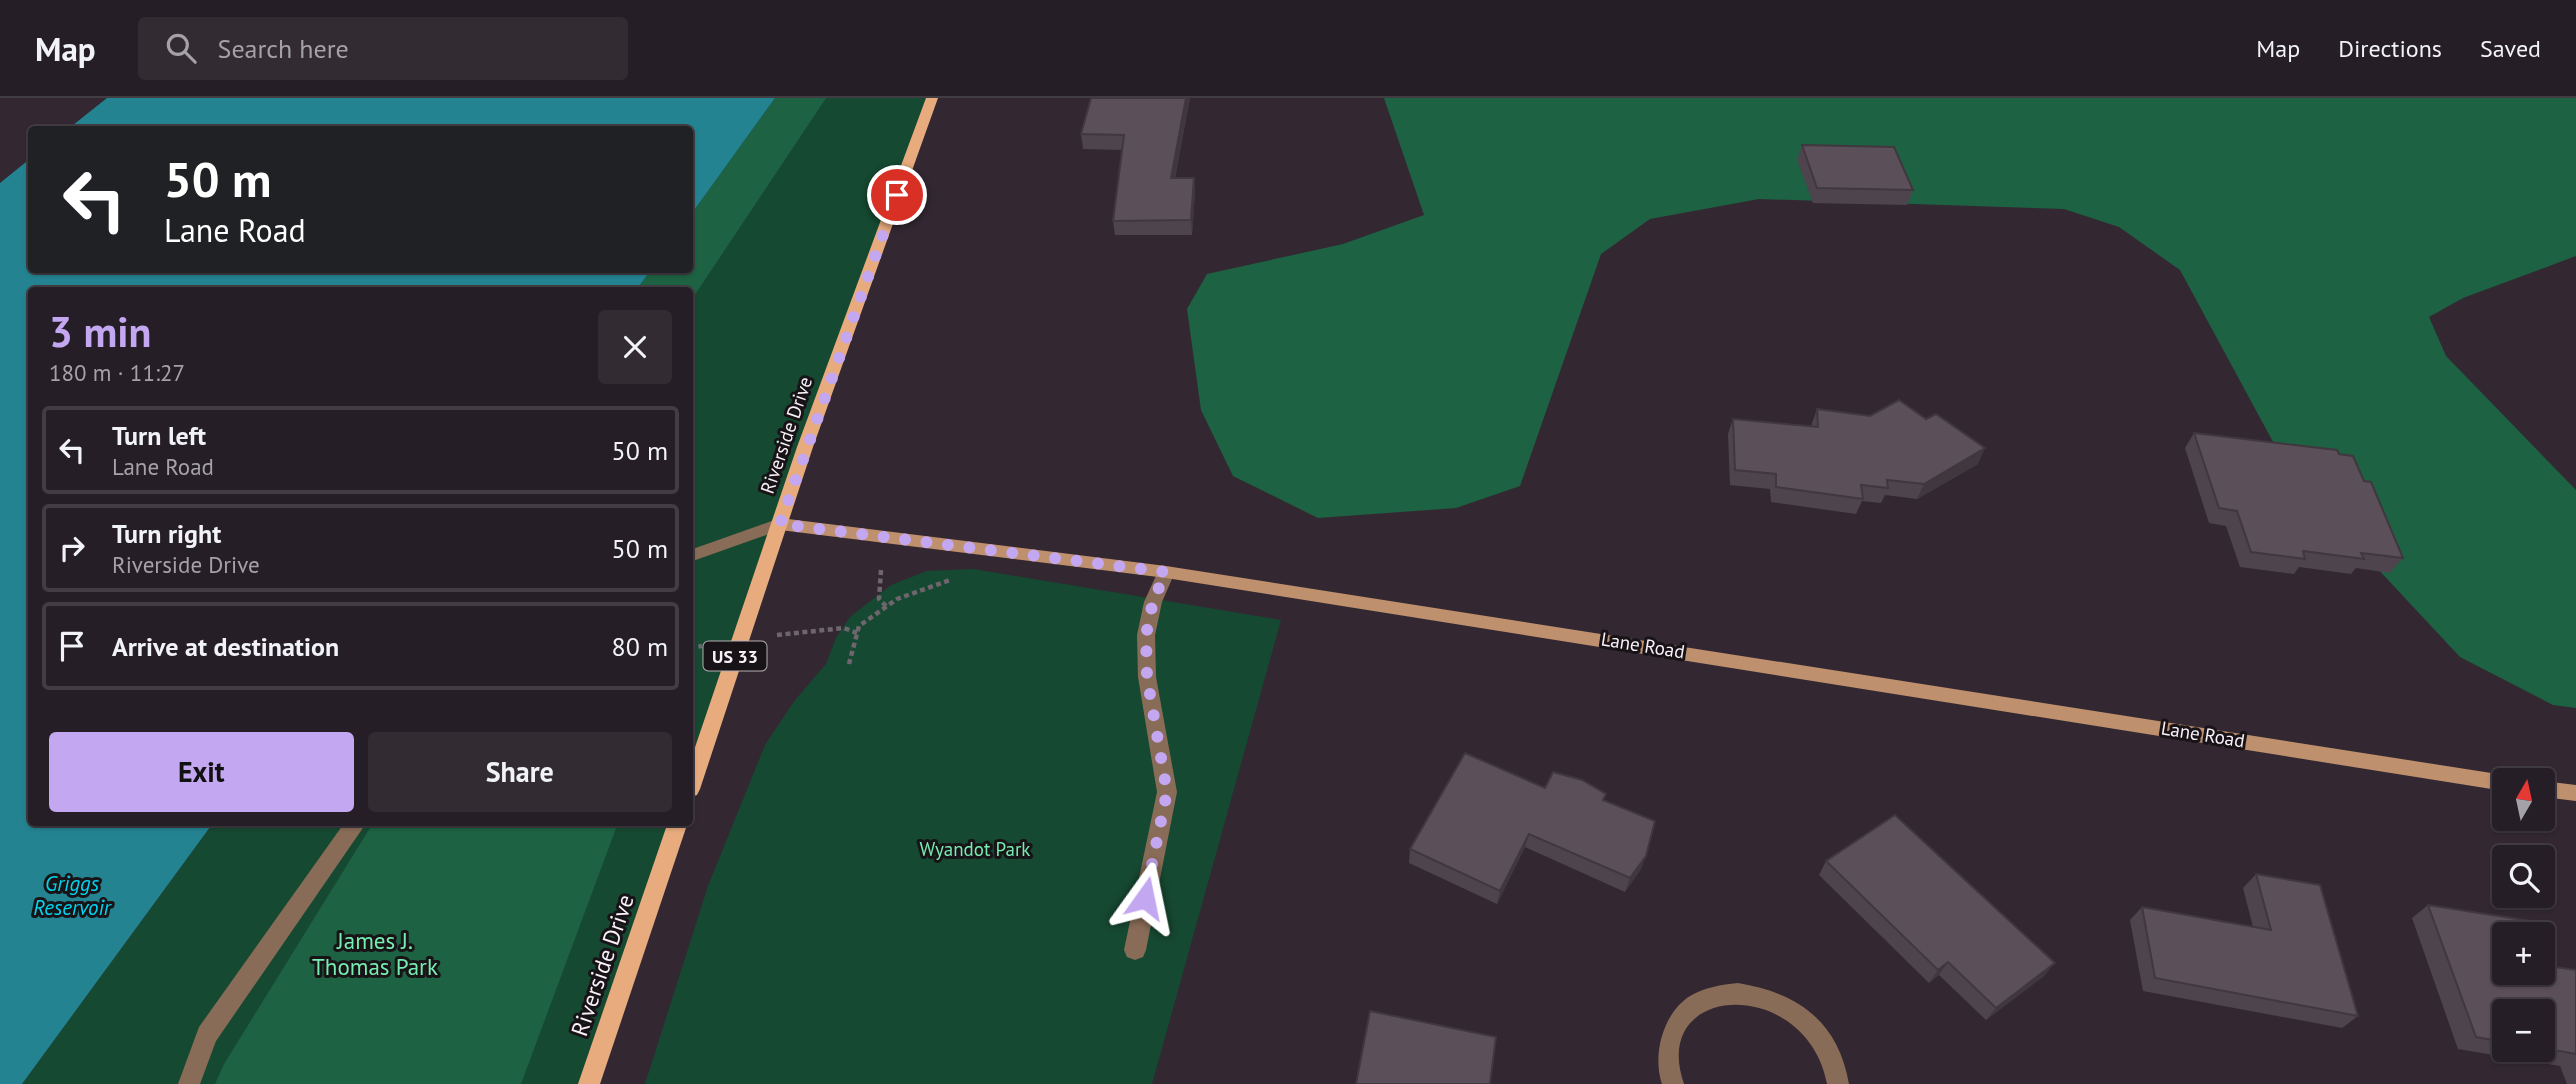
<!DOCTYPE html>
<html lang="en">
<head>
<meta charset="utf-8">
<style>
	body { margin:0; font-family:"PT Sans",sans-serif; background:#322b32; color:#f1f3f6; height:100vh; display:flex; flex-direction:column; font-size:26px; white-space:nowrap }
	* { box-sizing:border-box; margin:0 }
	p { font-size:23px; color:#a4a2a7 }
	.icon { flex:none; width:38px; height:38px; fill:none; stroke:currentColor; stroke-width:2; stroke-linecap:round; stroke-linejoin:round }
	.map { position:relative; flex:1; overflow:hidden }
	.details { position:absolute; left:28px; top:189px; width:665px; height:539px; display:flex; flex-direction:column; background:#261e26; border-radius:7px; box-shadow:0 2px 5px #0004,0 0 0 2px #423c43 }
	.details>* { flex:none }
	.hud { position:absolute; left:28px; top:28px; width:665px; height:147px; border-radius:7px; box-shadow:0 2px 5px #0004,0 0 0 2px #423c43; background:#202124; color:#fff; overflow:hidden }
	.needle { width:46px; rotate:9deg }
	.controls { position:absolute; left:2492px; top:670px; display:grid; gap:14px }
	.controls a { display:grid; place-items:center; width:63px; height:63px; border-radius:7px; background:#261e26; box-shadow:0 2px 5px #0004,0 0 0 2px #423c43; font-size:35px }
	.pin { position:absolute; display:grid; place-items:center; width:60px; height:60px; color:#fff; margin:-30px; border:4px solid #fff; border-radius:50%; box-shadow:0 2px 7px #0007 }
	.me { position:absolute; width:77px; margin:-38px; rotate:12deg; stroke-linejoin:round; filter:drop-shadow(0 0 5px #0008) }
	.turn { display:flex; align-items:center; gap:24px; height:147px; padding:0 21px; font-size:32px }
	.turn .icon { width:91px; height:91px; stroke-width:2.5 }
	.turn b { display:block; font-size:49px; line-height:60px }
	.round { display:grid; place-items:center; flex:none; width:74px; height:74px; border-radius:7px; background:#322b32 }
	.overview { display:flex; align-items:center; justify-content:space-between; height:119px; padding:0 21px }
	h1 { font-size:42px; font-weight:700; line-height:52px; color:#c4a7f1 }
	.cta { display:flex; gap:14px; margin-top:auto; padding:14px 21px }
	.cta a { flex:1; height:80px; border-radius:7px; background:#c4a7f1; color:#111; font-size:28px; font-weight:700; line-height:80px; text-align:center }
	.cta a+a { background:#322b32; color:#f1f3f6 }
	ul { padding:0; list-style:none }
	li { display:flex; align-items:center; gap:21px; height:88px; margin:0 14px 10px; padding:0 7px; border:4px solid #423c43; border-radius:7px }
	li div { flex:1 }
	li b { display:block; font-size:26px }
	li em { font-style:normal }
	header { display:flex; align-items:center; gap:42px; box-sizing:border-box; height:98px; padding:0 35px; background:#261e26; border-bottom:2px solid #423c43 }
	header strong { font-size:33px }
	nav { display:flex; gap:38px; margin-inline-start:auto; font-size:24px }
	.search { width:490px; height:63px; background:#322b32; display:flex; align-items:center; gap:18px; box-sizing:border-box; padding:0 24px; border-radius:7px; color:#a4a2a7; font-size:26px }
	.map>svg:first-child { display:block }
	.green { fill:#164931 }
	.forest { fill:#1d6242 }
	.water { fill:#248391 }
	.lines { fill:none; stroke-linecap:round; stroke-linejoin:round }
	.path { stroke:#6f656e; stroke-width:4.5; stroke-dasharray:5 3.5; stroke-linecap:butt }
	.lane { fill:#896c57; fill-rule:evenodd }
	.street { fill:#896c57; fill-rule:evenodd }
	.secondary { fill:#be906d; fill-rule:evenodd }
	.primary { fill:#e7ab7e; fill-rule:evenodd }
	.wall { fill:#4e444d; fill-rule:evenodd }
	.shaded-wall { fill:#40373f }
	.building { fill:#5b4f5a; stroke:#40373f; stroke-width:2 }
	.route { stroke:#c4a7f1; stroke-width:12; stroke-dasharray:0 21.6 }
	.labels { text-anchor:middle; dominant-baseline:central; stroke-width:6; stroke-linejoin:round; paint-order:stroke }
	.shield { fill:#181317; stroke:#b5aeb4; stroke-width:2 }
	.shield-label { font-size:18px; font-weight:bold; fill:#f8f1f8 }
	.street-label { font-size:19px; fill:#f8f1f8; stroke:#181317 }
	.park-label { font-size:19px; fill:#76edb1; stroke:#181317 }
	.water-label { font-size:21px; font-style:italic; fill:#00d6ef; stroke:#181317 }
	.near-park-label { font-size:23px; fill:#76edb1; stroke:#181317 }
	.near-street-label { font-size:23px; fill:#f8f1f8; stroke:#181317 }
</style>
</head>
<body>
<header>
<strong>Map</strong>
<div class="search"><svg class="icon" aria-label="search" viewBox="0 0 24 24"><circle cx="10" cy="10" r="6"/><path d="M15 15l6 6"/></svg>Search here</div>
<nav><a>Map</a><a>Directions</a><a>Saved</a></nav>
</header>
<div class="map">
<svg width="2576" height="986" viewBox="0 0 2576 986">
	<rect width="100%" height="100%" fill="#332832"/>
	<!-- green -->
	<path class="green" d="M775 0H936L780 426 690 691V192H636L651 172H690V118Z
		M973 471 1281 522 1152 986H645L708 788 765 647 795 602 826 566 836 540 850 519 891 487 927 473Z
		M213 725H678L589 986H22Z"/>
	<!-- forest -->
	<path class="forest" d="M775 0H826L690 204V192H636L651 172H690V118Z
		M1384 0H2576V158L2463 200 2429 219 2446 258 2576 392V610L2553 607 2460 559 2292 379 2180 172 2119 129 2064 111 1759 101 1650 121 1601 156 1520 388 1456 410 1318 420 1233 378 1201 312 1187 211 1207 176 1343 146 1424 117Z
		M373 725H618L521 986H215L224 966Z"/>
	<!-- water -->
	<path class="water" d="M107 0H775L690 118V32L68 31Z
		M31 60 32 172H651L636 192H32V724L213 725 22 986H0V85Z"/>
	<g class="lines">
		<!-- path -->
		<path class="path" d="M881 472 879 501 886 508
			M777 537 844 530 857 535
			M690 550 702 548
			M849 566 859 528 897 501 950 482"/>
		<!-- lane -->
		<path class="lane" d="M780 420 788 426 786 430 690 464V452Z
			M1166 468 1175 474 1162 504 1155 537 1156 579 1177 694 1146 852 1143 859 1135 862 1127 859 1124 852 1157 694 1138 579 1137 537 1144 504 1160 469Z
			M345 724H367L216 943 200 986H178L199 929Z"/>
		<!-- street -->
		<path class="street" d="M1738 885C1798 895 1838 923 1849 986H1827C1807 878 1648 883 1684 986H1662C1652 957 1663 915 1690 898 1705 889 1721 887 1738 885Z"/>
		<!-- secondary -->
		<path class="secondary" d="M780 420 1166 468 2504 677 2513 682H2504V693L1166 480 780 432 772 426Z
			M2543 683 2576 687V703L2543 699Z"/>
		<!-- primary -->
		<path class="primary" d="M926 0H938L813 349 700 691 697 697 690 699V664L797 349Z
			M668 724H688L600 986H578Z"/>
	</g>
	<!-- wall -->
	<path class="wall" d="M1091 0H1190L1175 80H1194L1195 94 1192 137H1115L1113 123 1122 52 1083 51 1081 36Z
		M1802 47 1913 92 1907 107 1813 105 1797 62Z
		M1817 311 1978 366 1917 401 1885 397 1881 405 1862 403 1856 416 1771 404 1770 391 1730 387 1728 336 1733 321 1811 328Z
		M2194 335 2339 356 2364 383 2403 460 2390 475 2356 470 2351 476 2299 469 2294 476 2240 469 2226 428 2209 425 2185 350Z
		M1545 690 1606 696 1604 702 1641 771 1625 794 1525 749 1497 806 1409 765 1410 751Z
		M1826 763 2044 878 1986 922 1939 877 1929 885 1819 777Z
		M2256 776 2358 918 2342 930 2143 893 2130 822 2142 809 2253 829 2243 790Z
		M2428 807 2548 868 2576 872V986H2567L2560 968 2458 951 2412 820ZM2504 914H2543V952H2504Z"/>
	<!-- shaded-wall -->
	<path class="shaded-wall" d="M1186 0H1190L1172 94 1171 80Z
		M1194 80 1195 94 1192 137 1191 122Z
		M1985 350 1978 366 1917 401 1924 386Z
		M1529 736 1525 749 1497 806 1500 793Z
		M1646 758 1641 771 1625 794 1630 780Z
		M1948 864 1939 877 1929 885 1938 872Z
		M2055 865 2044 878 1986 922 1996 910Z"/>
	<!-- building -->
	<path class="building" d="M1091 0H1186L1171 80H1194L1191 122 1113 123 1124 37 1081 36Z
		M1802 47 1894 49 1913 92 1817 90Z
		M1899 302 1926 321 1936 316 1985 350 1924 386 1887 382 1888 390 1861 387 1863 401 1776 389V376L1735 372 1733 321 1818 329 1817 311 1870 318Z
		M2194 335 2337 352 2339 356 2353 358 2364 383 2371 384 2403 460 2361 455 2364 461 2303 453 2305 461 2251 454 2237 413 2219 410Z
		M1465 655 1545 690 1553 674 1582 682 1606 696 1603 702 1655 723 1646 758 1630 780 1529 736 1500 793 1410 751Z
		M1895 717 2055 865 1996 910 1948 864 1938 872 1826 763Z
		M2256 776 2320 787 2358 918 2155 880 2142 809 2271 832Z
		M2428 807 2530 823 2535 836H2504V875H2543V856L2548 868 2576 872V956L2543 950V914H2504V944L2476 939Z
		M1370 913 1496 939 1490 986H1356Z"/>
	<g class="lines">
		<!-- route -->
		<path class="route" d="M897 97 780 426 1166 474 1153 503 1146 537 1147 579 1167 694 1145 800"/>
	</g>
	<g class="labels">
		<!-- shield labels -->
		<rect class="shield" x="703.5" y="543.5" width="63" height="29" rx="5"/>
		<g class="shield-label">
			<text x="735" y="558">US 33</text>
		</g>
		<!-- street labels -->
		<g class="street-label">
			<text transform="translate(786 337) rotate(-71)">Riverside Drive</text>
			<text transform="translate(1643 547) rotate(9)">Lane Road</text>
			<text transform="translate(2203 636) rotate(9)">Lane Road</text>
		</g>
		<!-- park labels -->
		<g class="park-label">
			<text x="975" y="751">Wyandot Park</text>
		</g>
		<!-- water labels -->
		<g class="water-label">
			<text x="72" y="785">Griggs<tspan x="72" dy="24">Reservoir</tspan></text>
		</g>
		<!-- near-park labels -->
		<g class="near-park-label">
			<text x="375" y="842">James J.<tspan x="375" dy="26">Thomas Park</tspan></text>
		</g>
		<!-- near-street labels -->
		<g class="near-street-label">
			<text transform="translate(602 867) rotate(-71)">Riverside Drive</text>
		</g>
	</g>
</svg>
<div class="controls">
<a><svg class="needle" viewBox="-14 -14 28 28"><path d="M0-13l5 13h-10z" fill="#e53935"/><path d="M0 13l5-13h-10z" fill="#a4a2a7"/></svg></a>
<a><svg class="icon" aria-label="search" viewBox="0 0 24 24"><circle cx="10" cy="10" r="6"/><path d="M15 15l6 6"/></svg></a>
<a>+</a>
<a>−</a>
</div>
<div class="pin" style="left:897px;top:97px;background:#d93025"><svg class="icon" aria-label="arrive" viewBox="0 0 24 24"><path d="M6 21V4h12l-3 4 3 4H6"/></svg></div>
<svg class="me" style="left:1145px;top:800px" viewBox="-20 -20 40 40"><path d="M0-17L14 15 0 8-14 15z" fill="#c4a7f1" stroke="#fff" stroke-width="4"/></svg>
<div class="hud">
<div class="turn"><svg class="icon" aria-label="left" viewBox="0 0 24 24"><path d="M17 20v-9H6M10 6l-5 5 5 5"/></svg><div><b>50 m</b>Lane Road</div></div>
</div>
<section class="details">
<div class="overview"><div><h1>3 min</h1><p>180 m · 11:27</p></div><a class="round"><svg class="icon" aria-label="close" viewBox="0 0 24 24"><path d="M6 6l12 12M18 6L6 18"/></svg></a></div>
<ul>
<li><svg class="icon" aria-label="left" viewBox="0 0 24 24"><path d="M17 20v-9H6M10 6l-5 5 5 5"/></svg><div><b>Turn left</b><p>Lane Road</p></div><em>50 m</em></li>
<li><svg class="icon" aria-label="right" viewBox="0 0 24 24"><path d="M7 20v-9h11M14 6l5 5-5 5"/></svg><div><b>Turn right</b><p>Riverside Drive</p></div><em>50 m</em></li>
<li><svg class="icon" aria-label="arrive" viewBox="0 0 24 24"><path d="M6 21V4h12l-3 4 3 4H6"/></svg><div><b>Arrive at destination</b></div><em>80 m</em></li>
</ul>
<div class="cta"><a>Exit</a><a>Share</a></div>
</section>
</div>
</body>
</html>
